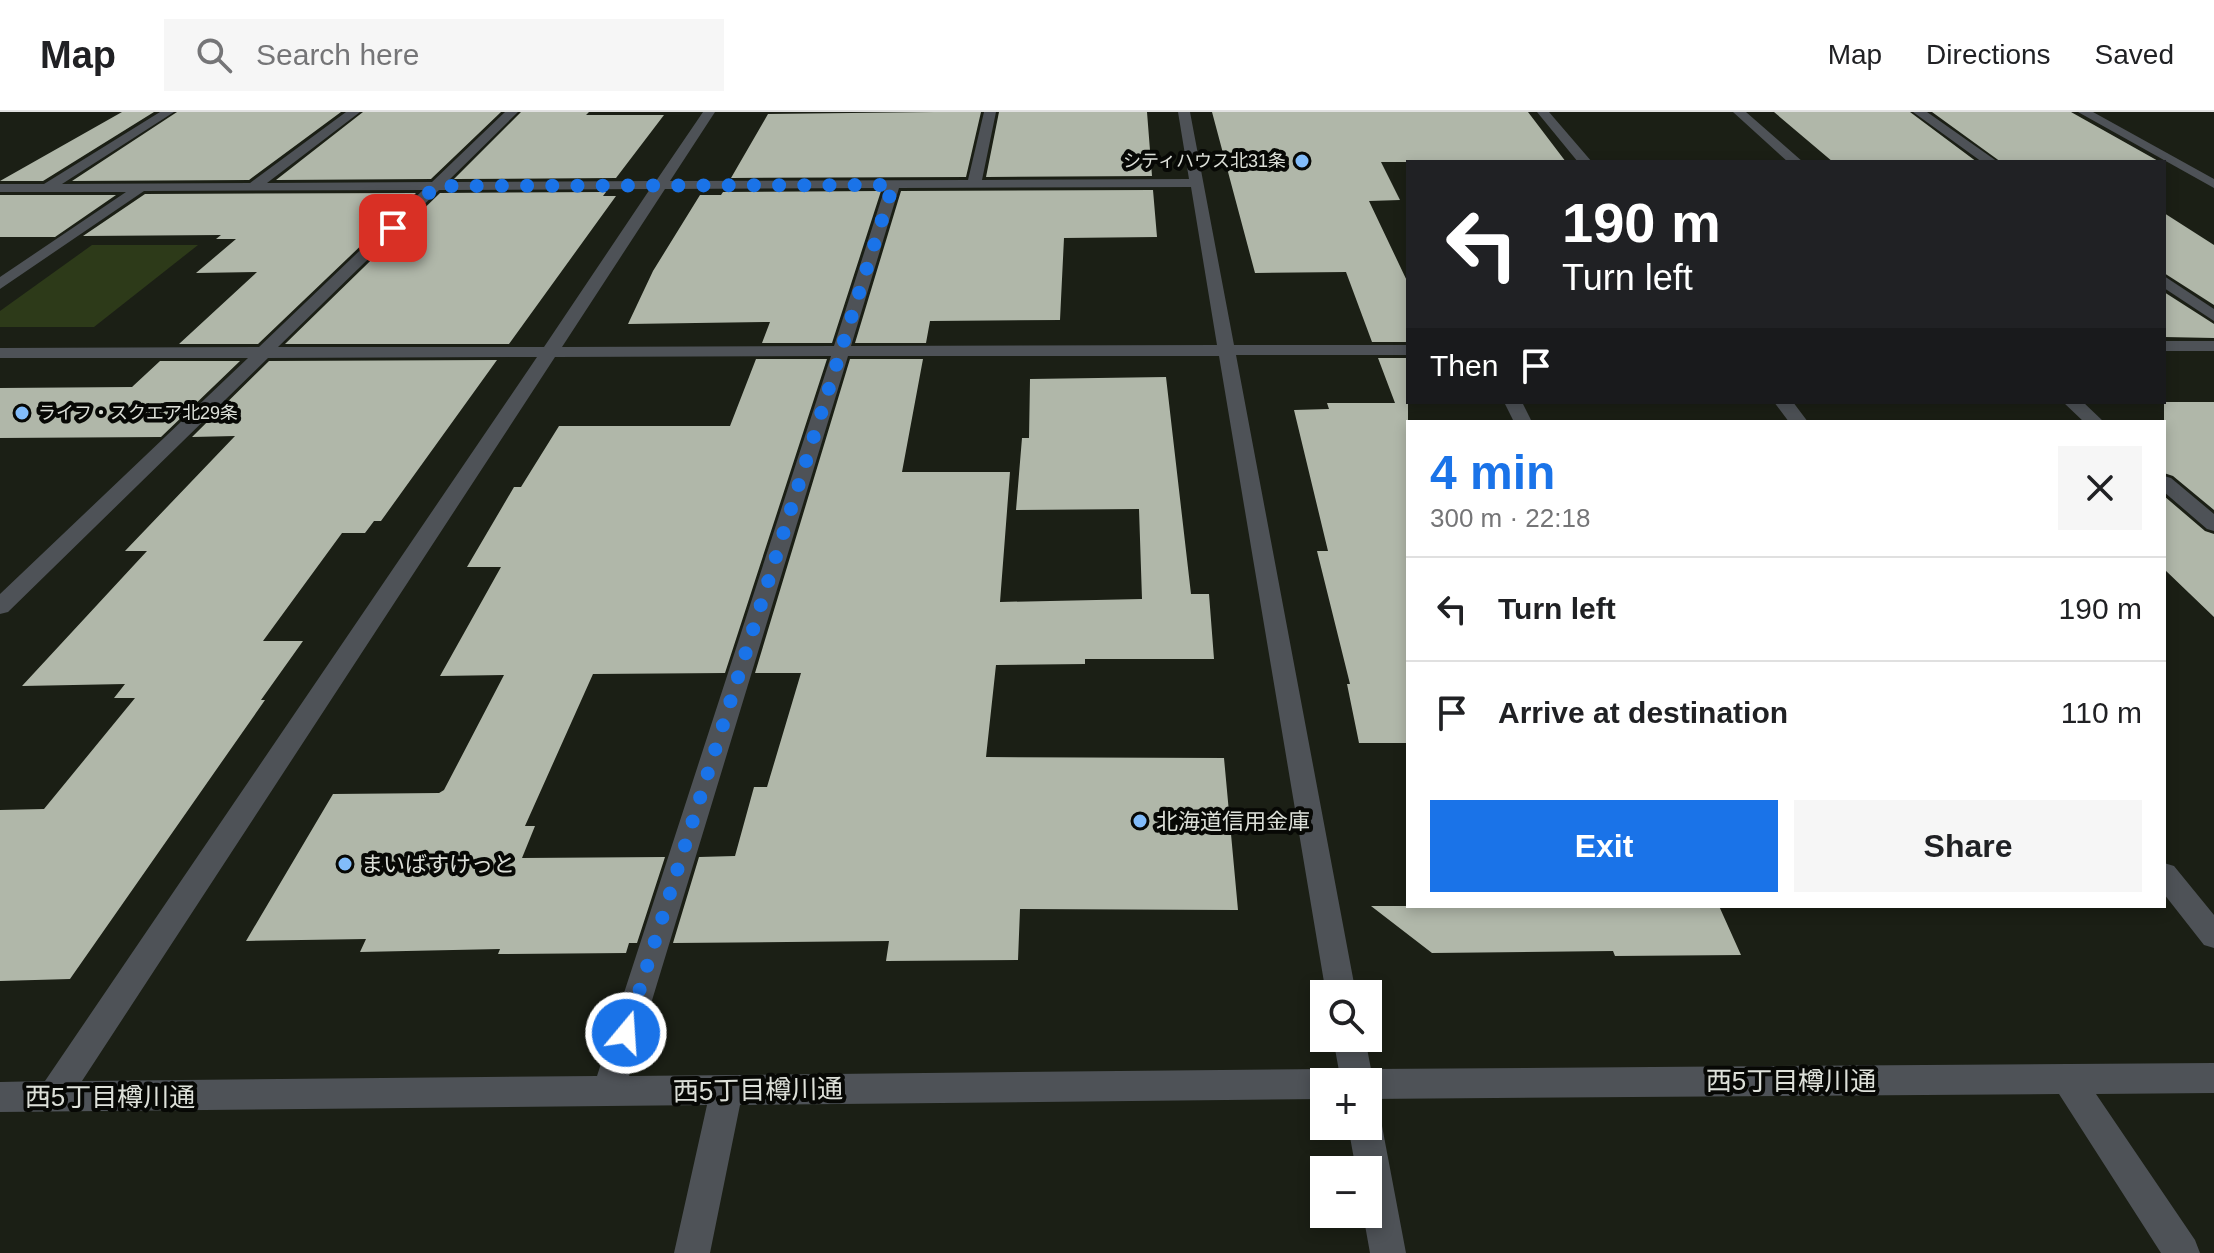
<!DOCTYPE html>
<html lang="en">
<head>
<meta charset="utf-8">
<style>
	body { margin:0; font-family:Arial,"Noto Sans JP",sans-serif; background:#f6f6f6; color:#202124; height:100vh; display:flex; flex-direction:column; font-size:30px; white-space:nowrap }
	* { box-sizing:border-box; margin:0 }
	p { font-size:26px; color:#757577 }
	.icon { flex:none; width:44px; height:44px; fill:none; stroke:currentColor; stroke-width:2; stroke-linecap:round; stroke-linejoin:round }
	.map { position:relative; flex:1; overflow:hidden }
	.details { position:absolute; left:1406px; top:308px; width:760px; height:488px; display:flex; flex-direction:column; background:#fff; border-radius:0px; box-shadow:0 4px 12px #0003 }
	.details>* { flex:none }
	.hud { position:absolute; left:1406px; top:48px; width:760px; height:244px; border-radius:0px; box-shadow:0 4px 12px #0003; background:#202124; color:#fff; overflow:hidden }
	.fabs { position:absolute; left:1310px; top:868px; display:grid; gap:16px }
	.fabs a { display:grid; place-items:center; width:72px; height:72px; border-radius:0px; background:#fff; box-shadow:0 4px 12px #0003; font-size:40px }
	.pin { position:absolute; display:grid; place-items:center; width:68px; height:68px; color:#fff; margin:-34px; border-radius:16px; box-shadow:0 4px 12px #0006 }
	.me { position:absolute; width:88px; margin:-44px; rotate:18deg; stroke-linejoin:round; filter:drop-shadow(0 0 6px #0008) }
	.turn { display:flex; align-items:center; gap:28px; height:168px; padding:0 24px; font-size:36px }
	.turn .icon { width:104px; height:104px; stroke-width:2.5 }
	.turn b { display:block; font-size:56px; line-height:68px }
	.then { display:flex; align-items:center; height:76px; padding:0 24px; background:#0003; gap:16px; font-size:30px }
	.round { display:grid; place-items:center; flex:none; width:84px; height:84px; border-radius:0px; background:#f6f6f6 }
	.summary { display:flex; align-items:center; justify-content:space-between; height:136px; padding:0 24px }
	h1 { font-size:48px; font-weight:700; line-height:60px; color:#1a73e8 }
	.cta { display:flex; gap:16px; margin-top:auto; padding:16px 24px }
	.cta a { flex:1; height:92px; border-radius:0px; background:#1a73e8; color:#fff; font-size:32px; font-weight:700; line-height:92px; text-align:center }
	.cta a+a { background:#f6f6f6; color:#202124 }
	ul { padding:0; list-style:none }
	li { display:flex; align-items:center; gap:24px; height:104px; padding:0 24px; border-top:2px solid #e0e0e0 }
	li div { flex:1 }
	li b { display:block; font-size:30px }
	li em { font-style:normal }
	header { display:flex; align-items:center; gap:48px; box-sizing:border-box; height:112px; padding:0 40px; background:#fff; border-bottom:2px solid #e0e0e0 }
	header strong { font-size:38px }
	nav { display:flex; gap:44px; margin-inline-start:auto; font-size:28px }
	.search { width:560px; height:72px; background:#f6f6f6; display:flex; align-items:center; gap:20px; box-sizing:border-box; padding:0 28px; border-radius:0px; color:#757577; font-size:30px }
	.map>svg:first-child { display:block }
	.green { fill:#2d3a19 }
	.building { fill:#b0b7a9 }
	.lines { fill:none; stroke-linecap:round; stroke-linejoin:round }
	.minor { fill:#4e5257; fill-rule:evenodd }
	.route { stroke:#1a73e8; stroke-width:14; stroke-dasharray:0 25.2 }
	.poi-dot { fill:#82bcfa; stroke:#070805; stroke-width:3 }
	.labels { text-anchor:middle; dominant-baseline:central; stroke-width:8; stroke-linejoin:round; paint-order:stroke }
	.far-poi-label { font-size:18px; fill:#dde0d9; stroke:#070805; text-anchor:end }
	.poi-label { font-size:22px; fill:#dde0d9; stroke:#070805; text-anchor:start }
	.near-street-label { font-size:26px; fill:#dde0d9; stroke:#070805 }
</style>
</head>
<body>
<header>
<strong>Map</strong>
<div class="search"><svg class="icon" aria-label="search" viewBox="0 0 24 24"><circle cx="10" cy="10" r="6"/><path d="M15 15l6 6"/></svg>Search here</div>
<nav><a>Map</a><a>Directions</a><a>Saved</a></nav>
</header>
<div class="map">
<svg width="2214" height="1141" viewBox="0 0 2214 1141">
	<rect width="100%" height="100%" fill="#1b1f15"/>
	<!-- green -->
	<path class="green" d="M92 133H198L94 215H0V199Z"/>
	<!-- building -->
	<path class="building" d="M122 0H154L43 69H0Z
		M177 0H341L249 68 72 69Z
		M363 0H501L431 67 276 68Z
		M521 0H589L586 3H664L616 66 454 67Z
		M934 0H981L966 65 731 66 768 2Z
		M999 0H1147L1152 64 986 65Z
		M1212 0H1528L1566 50H1381L1400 88 1369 89 1408 171V230H1372L1346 160 1255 161Z
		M1774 0H1910L1977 50H1833Z
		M1932 0H2071L2160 50H2001Z
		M1153 78 1157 125 1064 126 1060 208 930 209 926 231H855L901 79Z
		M881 79 832 231H762L770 210 628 212 653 159 700 83H721L723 80Z
		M606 80 603 84H616L509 232H285L440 81Z
		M416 81 258 232H179L257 160 196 161 236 127H216L221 123 83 124 145 82Z
		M0 83H116L55 125H0Z
		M2164 101 2214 133V193L2164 161Z
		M2164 180 2214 212V226L2164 225Z
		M1378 246H1408V631H1359L1347 572H1350L1317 439H1328L1294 298 1329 297 1327 291H1395Z
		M756 247H827L725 561 593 562 525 714H535L522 746 665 745 637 831H629L626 841 498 842 500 837 360 840 366 827 246 829 333 682 439 681 444 678 504 563 440 564 501 455H467L514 375H521L559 314H730Z
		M850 247H923L902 360H1010L1000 490 1142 487 1139 397 1016 398 1022 326H1029L1030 267 1166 265 1191 482H1209L1214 547H1085V552L996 553 986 645 1224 646 1238 798 1020 797 1018 848 886 849 889 829 673 831 699 745 735 744 754 675H767L801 561H755Z
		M497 248 381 409H374L365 421H342L263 529H303L261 588H265L70 867 0 869V698L44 697 135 586H114L125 572 22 574 147 439H125L235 324 192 325 269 249Z
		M160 249H240L161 325 0 326V276L132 275Z
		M2164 290H2214V398L2173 364 2164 361Z
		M2164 384 2205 419 2214 422V505L2164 457Z
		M1371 794H1719L1741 843 1615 844 1613 839 1432 841Z"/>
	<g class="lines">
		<!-- minor -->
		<path class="minor" d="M160 0H174L62 72 250 71 346 0H360L267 71 432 70 505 0H518L447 70 656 69 703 0H715L670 69 968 68 984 0H996L982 68 1189 67 1178 0H1190L1234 233H1408V243H1236L1356 882H1326L1219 244H848L629 964 1324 957 1335 961 1339 970H1324V987L740 993 710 1141H674L707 993 0 1000V970L45 969 537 245 268 246 8 500 0 502V482L248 246H0V236L259 235 423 78 144 79 0 177V165L126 80H0V72H44ZM1191 75 1217 233 851 234 899 76ZM885 76 834 234 562 235 665 77ZM650 77 544 235H278L439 78ZM831 244 597 964 82 969 555 245Z
			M1537 0H1549L1592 50H1578Z
			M1733 0H1746L1803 50H1788Z
			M1913 0H1927L1998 50H1982Z
			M2078 0H2093L2214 67V76Z
			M2164 164 2214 197V209L2164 176Z
			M2164 229H2214V239H2164Z
			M1504 290H1522L1532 310H1514Z
			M1774 290H1793L1808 310H1789Z
			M2063 290H2083L2104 310H2084Z
			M2164 364 2171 366 2214 402V419L2207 417 2164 380Z
			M2164 751 2174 754 2214 803V836L2204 833 2164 782Z
			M1333 926H1365L1371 957 2214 951V981L2096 982 2195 1128 2200 1141H2161L2059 982 1368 987V970H1341Z
			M1368 999 1377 1003 1382 1014 1406 1141H1370L1363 1102H1368V1058H1356L1348 1014H1368Z"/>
	</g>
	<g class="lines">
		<!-- route -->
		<path class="route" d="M393 116 436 74 893 73 626 921"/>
	</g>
	<!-- markers -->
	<g class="poi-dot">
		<circle cx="1302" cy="49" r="8"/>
		<circle cx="22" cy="301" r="8"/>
		<circle cx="1140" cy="709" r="8"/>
		<circle cx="345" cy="752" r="8"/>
	</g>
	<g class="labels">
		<!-- far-poi labels -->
		<g class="far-poi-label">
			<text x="1286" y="49">シティハウス北31条</text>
			<text x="38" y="301" text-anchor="start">ライフ・スクエア北29条</text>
		</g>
		<!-- poi labels -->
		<g class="poi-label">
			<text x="1156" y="709">北海道信用金庫</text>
			<text x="361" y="752">まいばすけっと</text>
		</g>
		<!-- near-street labels -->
		<g class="near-street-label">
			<text x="1791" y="969">西5丁目樽川通</text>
			<text transform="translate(758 978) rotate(-1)">西5丁目樽川通</text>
			<text x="110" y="985">西5丁目樽川通</text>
		</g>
	</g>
</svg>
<div class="fabs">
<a><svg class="icon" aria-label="search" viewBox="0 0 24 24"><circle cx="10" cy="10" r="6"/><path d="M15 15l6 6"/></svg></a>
<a>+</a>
<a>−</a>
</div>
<div class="pin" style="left:393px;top:116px;background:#d93025"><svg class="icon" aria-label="arrive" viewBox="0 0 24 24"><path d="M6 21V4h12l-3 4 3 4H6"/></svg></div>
<svg class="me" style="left:626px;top:921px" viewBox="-20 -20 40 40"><circle r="17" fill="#1a73e8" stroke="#fff" stroke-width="3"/><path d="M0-11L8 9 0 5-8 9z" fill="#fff"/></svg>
<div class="hud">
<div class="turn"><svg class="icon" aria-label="left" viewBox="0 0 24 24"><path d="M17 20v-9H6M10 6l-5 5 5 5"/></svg><div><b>190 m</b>Turn left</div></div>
<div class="then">Then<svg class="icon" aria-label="arrive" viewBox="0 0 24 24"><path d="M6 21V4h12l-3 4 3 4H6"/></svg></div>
</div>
<section class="details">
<div class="summary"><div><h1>4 min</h1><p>300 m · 22:18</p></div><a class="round"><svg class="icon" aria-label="close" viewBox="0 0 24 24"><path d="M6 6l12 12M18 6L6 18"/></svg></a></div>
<ul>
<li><svg class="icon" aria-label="left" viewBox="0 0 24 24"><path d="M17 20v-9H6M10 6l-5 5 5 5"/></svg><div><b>Turn left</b></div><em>190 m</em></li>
<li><svg class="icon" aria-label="arrive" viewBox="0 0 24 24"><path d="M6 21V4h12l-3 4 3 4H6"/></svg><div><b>Arrive at destination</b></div><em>110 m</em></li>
</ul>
<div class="cta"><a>Exit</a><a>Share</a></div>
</section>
</div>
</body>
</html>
